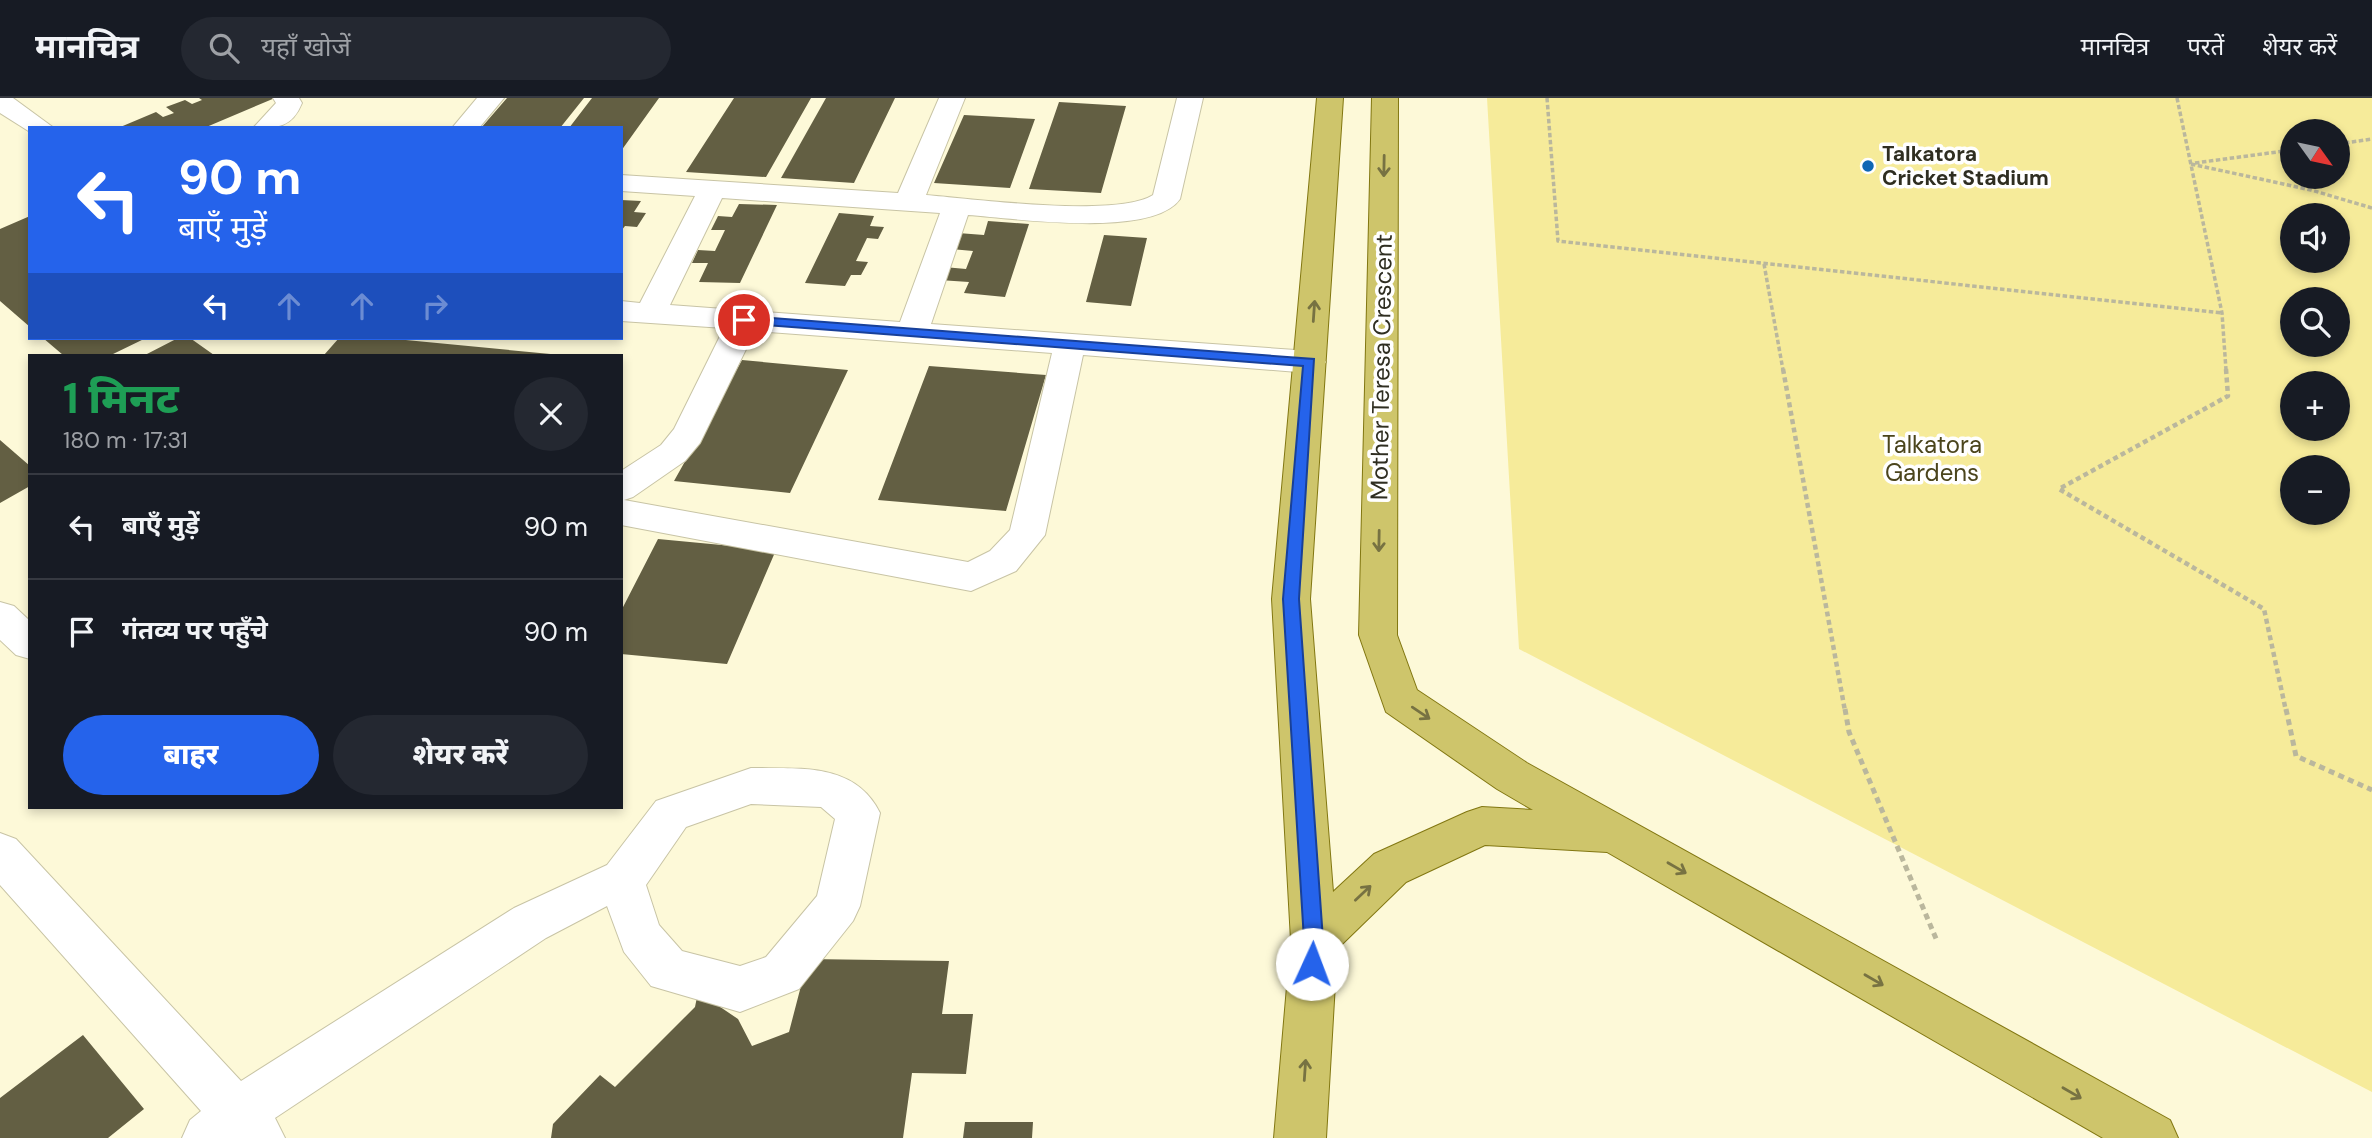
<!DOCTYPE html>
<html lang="hi">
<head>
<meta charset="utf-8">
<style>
	body { margin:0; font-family:"DM Sans","Noto Sans Devanagari",sans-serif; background:#242831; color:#f1f3f6; height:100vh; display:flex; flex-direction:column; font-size:26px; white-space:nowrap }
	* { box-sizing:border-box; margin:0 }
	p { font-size:23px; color:#9ea1a6 }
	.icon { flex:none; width:38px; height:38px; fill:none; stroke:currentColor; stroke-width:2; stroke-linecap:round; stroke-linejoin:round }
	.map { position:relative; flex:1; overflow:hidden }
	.drawer { position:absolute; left:28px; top:256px; width:595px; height:455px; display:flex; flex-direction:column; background:#171b24; border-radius:0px; box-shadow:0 4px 10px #0003 }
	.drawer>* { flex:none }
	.guide { position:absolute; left:28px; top:28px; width:595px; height:214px; border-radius:0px; box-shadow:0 4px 10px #0003; background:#2563eb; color:#fff; overflow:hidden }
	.needle { width:46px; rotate:123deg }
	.controls { position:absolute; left:2280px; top:21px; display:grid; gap:14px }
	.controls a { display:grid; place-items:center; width:70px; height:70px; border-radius:50%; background:#171b24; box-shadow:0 4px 10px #0003; font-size:35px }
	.pin { position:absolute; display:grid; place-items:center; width:60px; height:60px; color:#fff; margin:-30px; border:4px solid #fff; border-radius:50%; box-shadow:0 2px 7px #0007 }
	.me { position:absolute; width:77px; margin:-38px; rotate:2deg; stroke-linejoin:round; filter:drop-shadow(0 0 5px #0008) }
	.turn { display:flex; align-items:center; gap:24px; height:147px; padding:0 35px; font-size:32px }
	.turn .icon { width:91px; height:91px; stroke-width:2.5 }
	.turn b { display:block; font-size:49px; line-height:60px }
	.lanes { display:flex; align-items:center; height:66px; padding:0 35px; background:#0003; justify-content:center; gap:35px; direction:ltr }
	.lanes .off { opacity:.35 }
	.round { display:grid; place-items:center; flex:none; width:74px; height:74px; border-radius:37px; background:#242831 }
	.overview { display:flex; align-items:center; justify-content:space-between; height:119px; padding:0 35px }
	h1 { font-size:42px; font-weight:800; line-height:52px; color:#1e9e55 }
	.cta { display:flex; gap:14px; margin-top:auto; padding:14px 35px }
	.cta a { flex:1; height:80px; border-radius:42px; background:#2563eb; color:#fff; font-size:28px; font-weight:800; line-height:80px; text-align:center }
	.cta a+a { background:#242831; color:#f1f3f6 }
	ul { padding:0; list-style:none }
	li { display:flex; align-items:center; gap:21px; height:105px; padding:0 35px; border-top:2px solid #363941 }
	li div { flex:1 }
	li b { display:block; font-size:26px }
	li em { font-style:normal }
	header { display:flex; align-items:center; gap:42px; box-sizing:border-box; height:98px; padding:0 35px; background:#171b24; border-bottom:2px solid #363941 }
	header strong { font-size:33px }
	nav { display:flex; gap:38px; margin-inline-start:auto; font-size:24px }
	.search { width:490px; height:63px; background:#242831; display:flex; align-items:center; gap:18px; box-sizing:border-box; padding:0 24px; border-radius:38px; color:#9ea1a6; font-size:26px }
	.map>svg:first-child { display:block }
	.green { fill:#f6eb9a; fill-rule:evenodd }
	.building { fill:#635f43 }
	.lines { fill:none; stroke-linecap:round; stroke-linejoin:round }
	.minor-casing { stroke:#c8c4a5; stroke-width:2 }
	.major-casing { stroke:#827711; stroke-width:2 }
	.path-far2 { stroke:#bab79d; stroke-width:3.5; stroke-dasharray:4.5 2.5; stroke-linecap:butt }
	.path-far1 { stroke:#bab79d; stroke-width:4.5; stroke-dasharray:5 3.5; stroke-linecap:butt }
	.path { stroke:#bab79d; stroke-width:5; stroke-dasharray:6 4.5; stroke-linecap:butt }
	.minor { fill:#fff; fill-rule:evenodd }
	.major { fill:#cec56b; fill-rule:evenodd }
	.oneway { stroke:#777242 }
	.route { fill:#2563eb; stroke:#184099; stroke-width:2 }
	.poi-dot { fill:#0e66b4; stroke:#fff; stroke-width:2.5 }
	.labels { text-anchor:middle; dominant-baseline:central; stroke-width:7; stroke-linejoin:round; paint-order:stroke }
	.far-poi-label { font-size:21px; font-weight:bold; fill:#2f2e21; stroke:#fff; text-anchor:start }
	.street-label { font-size:24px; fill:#2f2e21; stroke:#fff }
	.park-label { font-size:24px; fill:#4b451c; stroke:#fff }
</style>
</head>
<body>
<header>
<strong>मानचित्र</strong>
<div class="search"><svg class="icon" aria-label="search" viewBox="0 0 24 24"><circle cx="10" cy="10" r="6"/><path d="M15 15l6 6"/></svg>यहाँ खोजें</div>
<nav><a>मानचित्र</a><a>परतें</a><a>शेयर करें</a></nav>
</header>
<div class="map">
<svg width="2372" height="1040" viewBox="0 0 2372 1040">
	<rect width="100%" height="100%" fill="#fdf9d8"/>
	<!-- green -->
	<path class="green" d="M1487 0H2372V994L1519 551ZM2292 33H2338V79H2292ZM2292 117H2338V163H2292ZM2292 201H2338V247H2292ZM2292 285H2338V331H2292ZM2292 369H2338V415H2292Z"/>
	<!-- building -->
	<path class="building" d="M199 0H275L204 30H118L156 14 163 19 174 15 166 9 185 2 192 6 202 2Z
		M507 0H584L560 30H481Z
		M592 0H659L621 53V30H569Z
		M734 0H811L766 79 686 74Z
		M826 0H895L854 85 781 80Z
		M1059 4 1126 8 1101 95 1029 91Z
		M964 17 1035 21 1010 90 934 85Z
		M621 102 641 103 634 114 646 115 637 129 625 128 621 133Z
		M739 106 777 107 740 185 699 184 708 165H692L698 152 715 153 725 132H711L718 118 732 119Z
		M839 115 874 118 870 128 884 129 878 141 867 140 856 163 868 164 861 177H851L845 188 805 185Z
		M30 118V229L0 203V131Z
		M988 123 1029 126 1005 199 964 195 969 184 939 182 944 169 966 171 973 153 951 151 958 135 984 137Z
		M1104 137 1147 140 1131 208 1086 204Z
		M43 240H146L111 257H63Z
		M178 240H190L214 257H145Z
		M339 240H385L561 257H324Z
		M742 262 848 272 790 395 674 383Z
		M929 268 1046 277 1006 413 878 402Z
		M0 342 30 368V388L0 405Z
		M658 441 776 452 727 566 621 556V513Z
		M808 861 949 863 942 916H973L966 976 912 975 903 1040H551L553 1026 600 977 615 989 695 909 698 894 738 921 752 948 789 934Z
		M83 937 144 1011 108 1040H0V1000Z
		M965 1024H1033L1032 1040H963Z"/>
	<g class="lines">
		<!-- minor casing -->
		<g class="minor-casing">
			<path id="minor" d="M0 0H13L54 30H30V34L0 15Z
				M273 0H299L302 5C292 30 277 30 253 30L276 5Z
				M477 0H504L479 30H452Z
				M939 0H965L926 97C975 101 1116 120 1153 97L1177 0H1203L1180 101C1152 141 1013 120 968 117L931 226 1310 253 1321 257 1326 264 1321 271 1310 275 1083 257 1045 437 1016 473 971 493 621 427V373L661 347 674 331 724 230 621 223V203L640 205 695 98 621 93V77L898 95ZM722 100 940 115 900 224 670 207ZM755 233 1052 255 1010 432 990 453 968 464 624 402 633 399 685 363 700 345Z
				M0 504 14 508 30 523V561L16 557 0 542Z
				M751 670C799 671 855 664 880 715L860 808 853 823 799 891 740 914 651 888 624 854 607 808 546 840 275 1020 285 1040H182L190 1022 201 1013 0 787V735L16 741 241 983 514 810 607 767 656 703ZM751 706 821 709 835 721 817 798 766 859 740 868 682 853 659 827 646 787 686 729Z"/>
		</g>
		<!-- major casing -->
		<g class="major-casing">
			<path id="major" d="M1317 0H1343L1310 501 1333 794 1374 756 1467 714 1482 709 1533 712 1497 691 1386 614 1359 537 1372 0H1398L1397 537 1417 592 1527 665 2170 1022 2178 1040H2103L1607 754 1485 747 1406 784 1337 851 1326 1040H1274L1291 842 1272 501Z"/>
		</g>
		<!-- path-far2 -->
		<path class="path-far2" d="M1547 0 1558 143 2222 215
			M2177 0 2222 215 2226 272
			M2338 46 2372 41
			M2195 65 2292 52
			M2191 66 2311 92 2372 110
			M1764 166 1783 272"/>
		<!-- path-far1 -->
		<path class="path-far1" d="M1783 271 1845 613
			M2226 271 2228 298 2059 391 2264 511 2286 613"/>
		<!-- path -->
		<path class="path" d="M1845 611 1849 634 1937 843
			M2286 611 2296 658 2372 692"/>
		<!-- minor -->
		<use href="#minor" class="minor"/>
		<!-- major -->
		<use href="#major" class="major"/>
	</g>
	<!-- one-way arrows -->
	<defs><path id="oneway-shaft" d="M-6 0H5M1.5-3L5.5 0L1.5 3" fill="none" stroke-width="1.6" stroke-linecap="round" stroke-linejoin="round" transform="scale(1.75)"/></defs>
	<g class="oneway">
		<use href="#oneway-shaft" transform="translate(1384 68) rotate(91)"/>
		<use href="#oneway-shaft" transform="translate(1314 213) rotate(-86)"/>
		<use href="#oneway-shaft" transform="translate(1379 443) rotate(91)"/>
		<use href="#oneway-shaft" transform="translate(1421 615) rotate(34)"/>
		<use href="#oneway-shaft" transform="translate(1677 770) rotate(30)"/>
		<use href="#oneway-shaft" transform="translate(1363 795) rotate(-43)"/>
		<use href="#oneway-shaft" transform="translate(1874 882) rotate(30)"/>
		<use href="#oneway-shaft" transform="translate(1305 972) rotate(-86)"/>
		<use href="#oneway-shaft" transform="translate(2072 995) rotate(30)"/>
	</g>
	<!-- route -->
	<path class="route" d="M744 218 1314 261 1299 501 1323 842 1319 873 1312 875 1305 873 1302 866 1304 842 1283 501 1303 268 739 225V219Z"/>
	<!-- markers -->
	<circle class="poi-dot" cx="1868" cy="68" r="7"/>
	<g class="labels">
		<!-- far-poi labels -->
		<g class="far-poi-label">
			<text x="1882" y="56">Talkatora<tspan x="1882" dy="24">Cricket Stadium</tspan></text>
		</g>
		<!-- street labels -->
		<g class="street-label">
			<text transform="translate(1381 269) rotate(-89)">Mother Teresa Crescent</text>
		</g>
		<!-- park labels -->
		<g class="park-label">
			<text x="1932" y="346">Talkatora<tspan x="1932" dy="28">Gardens</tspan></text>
		</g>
	</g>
</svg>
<div class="controls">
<a><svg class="needle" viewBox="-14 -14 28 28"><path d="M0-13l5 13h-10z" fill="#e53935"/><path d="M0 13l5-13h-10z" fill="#9ea1a6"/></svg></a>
<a><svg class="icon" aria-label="sound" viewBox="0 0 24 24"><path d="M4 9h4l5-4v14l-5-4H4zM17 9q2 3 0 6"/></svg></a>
<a><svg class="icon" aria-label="search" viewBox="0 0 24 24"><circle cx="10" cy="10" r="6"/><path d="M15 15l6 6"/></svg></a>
<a>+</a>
<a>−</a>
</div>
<div class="pin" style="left:744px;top:222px;background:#d93025"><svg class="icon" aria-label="arrive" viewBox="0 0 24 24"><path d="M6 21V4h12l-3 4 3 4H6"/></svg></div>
<svg class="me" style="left:1312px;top:866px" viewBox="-20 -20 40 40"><circle r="19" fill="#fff"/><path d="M0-13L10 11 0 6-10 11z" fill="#2563eb"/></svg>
<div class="guide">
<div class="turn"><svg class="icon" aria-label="left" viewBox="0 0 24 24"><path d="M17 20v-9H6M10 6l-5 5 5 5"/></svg><div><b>90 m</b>बाएँ मुड़ें</div></div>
<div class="lanes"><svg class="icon" aria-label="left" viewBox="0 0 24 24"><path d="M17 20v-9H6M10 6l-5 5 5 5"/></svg><svg class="icon off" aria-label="ahead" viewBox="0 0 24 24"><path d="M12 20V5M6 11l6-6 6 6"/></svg><svg class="icon off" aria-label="ahead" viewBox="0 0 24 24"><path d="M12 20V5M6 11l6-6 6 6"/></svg><svg class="icon off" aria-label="right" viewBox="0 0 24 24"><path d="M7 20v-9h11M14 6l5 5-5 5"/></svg></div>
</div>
<section class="drawer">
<div class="overview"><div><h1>1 मिनट</h1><p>180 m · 17:31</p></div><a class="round"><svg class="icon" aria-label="close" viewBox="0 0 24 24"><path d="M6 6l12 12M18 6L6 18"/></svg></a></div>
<ul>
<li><svg class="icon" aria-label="left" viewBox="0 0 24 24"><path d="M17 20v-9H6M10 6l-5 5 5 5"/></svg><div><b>बाएँ मुड़ें</b></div><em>90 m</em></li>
<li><svg class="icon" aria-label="arrive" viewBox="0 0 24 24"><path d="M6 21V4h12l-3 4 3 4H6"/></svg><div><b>गंतव्य पर पहुँचे</b></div><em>90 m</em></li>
</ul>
<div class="cta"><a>बाहर</a><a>शेयर करें</a></div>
</section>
</div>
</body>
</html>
